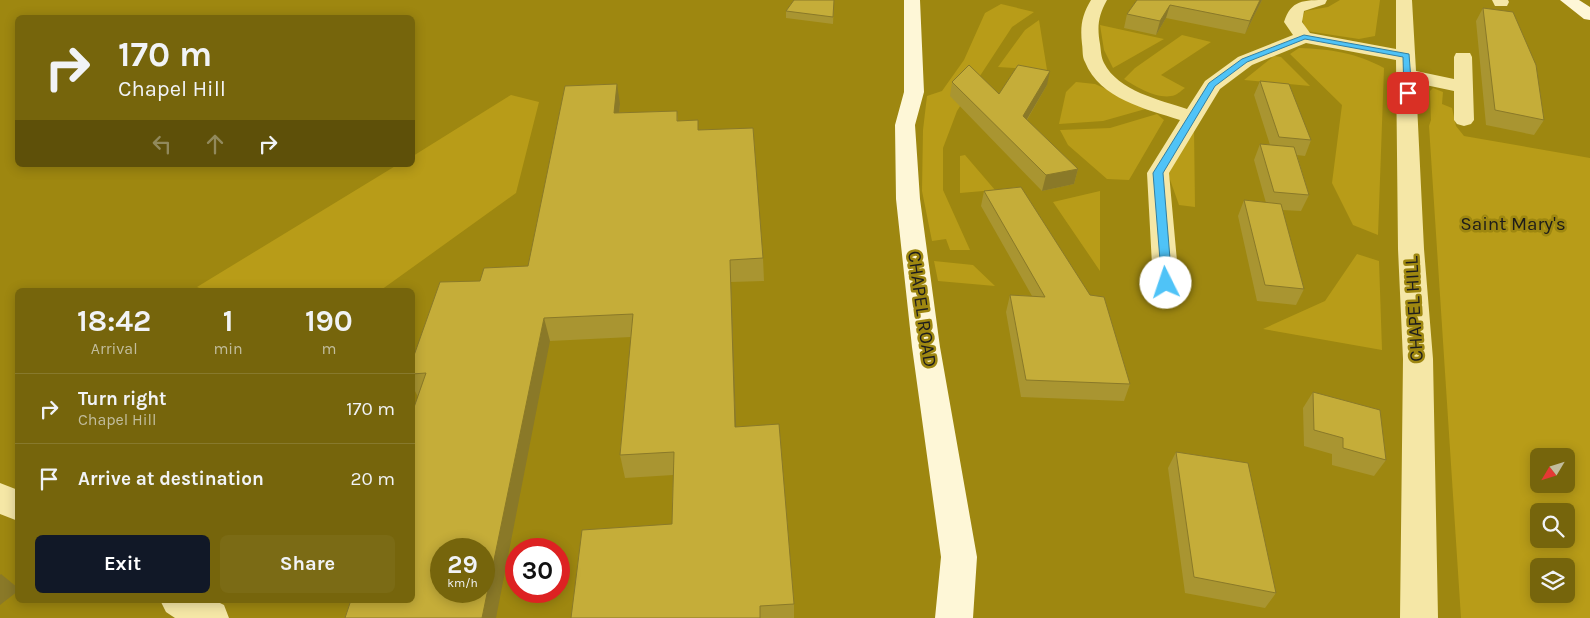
<!DOCTYPE html>
<html lang="en">
<head>
<meta charset="utf-8">
<style>
	body { margin:0; font-family:Karla,sans-serif; background:#7b6b15; color:#f1f3f6; height:100vh; display:flex; flex-direction:column; font-size:19px; white-space:nowrap }
	* { box-sizing:border-box; margin:0 }
	p { font-size:16px; color:#c2bd9d }
	.icon { flex:none; width:28px; height:28px; fill:none; stroke:currentColor; stroke-width:2; stroke-linecap:round; stroke-linejoin:round }
	.map { position:relative; flex:1; overflow:hidden }
	.sheet { position:absolute; left:15px; top:288px; width:400px; height:315px; display:flex; flex-direction:column; background:#76650c; border-radius:8px; box-shadow:0 2px 12px #0003 }
	.sheet>* { flex:none }
	.hud { position:absolute; left:15px; top:15px; width:400px; height:152px; border-radius:8px; box-shadow:0 2px 12px #0003; background:#76650c; color:#f1f3f6; overflow:hidden }
	.needle { width:32px; rotate:232deg }
	.tools { position:absolute; left:1530px; top:448px; display:grid; gap:10px }
	.tools a { display:grid; place-items:center; width:45px; height:45px; border-radius:8px; background:#76650c; box-shadow:0 2px 12px #0003; font-size:25px }
	.speed { position:absolute; left:430px; top:538px; display:flex; gap:10px; font-size:25px; font-weight:700; text-align:center }
	.speed>* { display:grid; place-content:center; width:65px; height:65px; border-radius:50%; background:#76650c; box-shadow:0 2px 12px #0003; line-height:1 }
	.speed small { font-size:12px; font-weight:400 }
	.speed .limit { border:8px solid #d22; background:#fff; color:#111 }
	.pin { position:absolute; display:grid; place-items:center; width:42px; height:42px; color:#fff; margin:-21px; border-radius:10px; box-shadow:0 2px 8px #0006 }
	.me { position:absolute; width:55px; margin:-28px; rotate:356deg; stroke-linejoin:round; filter:drop-shadow(0 0 4px #0008) }
	.turn { display:flex; align-items:center; gap:18px; height:105px; padding:0 20px; font-size:22px }
	.turn .icon { width:65px; height:65px; stroke-width:2.5 }
	.turn b { display:block; font-size:35px; line-height:42px }
	.lanes { display:flex; align-items:center; height:48px; padding:0 20px; background:#0003; justify-content:center; gap:25px; direction:ltr }
	.lanes .off { opacity:.35 }
	.eta { display:flex; justify-content:space-evenly; align-items:center; height:85px; text-align:center }
	.eta b { font-size:30px; font-weight:700; line-height:35px }
	.action { display:flex; gap:10px; margin-top:auto; padding:10px 20px }
	.action a { flex:1; height:58px; border-radius:8px; background:#111827; color:#fff; font-size:20px; font-weight:700; line-height:58px; text-align:center }
	.action a+a { background:#7b6b15; color:#f1f3f6 }
	ul { padding:0; list-style:none }
	li { display:flex; align-items:center; gap:15px; height:70px; padding:0 20px; border-top:1px solid #87792d }
	li div { flex:1 }
	li b { display:block; font-size:19px }
	li em { font-style:normal }
	.map>svg:first-child { display:block }
	.green { fill:#b89c18; fill-rule:evenodd }
	.lines { fill:none; stroke-linecap:round; stroke-linejoin:round }
	.street { fill:#f5e7a6; fill-rule:evenodd }
	.secondary { fill:#fef7d7; fill-rule:evenodd }
	.wall { fill:#a99531 }
	.shaded-wall { fill:#8a7928 }
	.building { fill:#c5ad39; stroke:#8a7928; fill-rule:evenodd }
	.route { fill:#4fc3f7; stroke:#337fa1 }
	.labels { text-anchor:middle; dominant-baseline:central; stroke-width:5; stroke-linejoin:round; paint-order:stroke }
	.park-label { font-size:19px; fill:#1d1c1a; stroke:#9e8710 }
	.street-label { font-size:19px; fill:#1d1d1d; stroke:#9e8710 }
</style>
</head>
<body>
<div class="map">
<svg width="1590" height="618" viewBox="0 0 1590 618">
	<rect width="100%" height="100%" fill="#9e8710"/>
	<!-- green -->
	<path class="green" d="M1340 0H1380L1375 36 1359 39 1306 31 1302 19 1305 11 1328 7Z
		M1001 4 1034 12 1012 27 957 111 943 148V190L970 250H950L946 239 932 241 922 191 923 130 927 96 942 91 964 60 985 13Z
		M1039 20 1047 70 998 67 1025 30Z
		M1100 25 1164 39 1113 68 1104 50Z
		M1182 35 1211 42 1161 75 1185 88C1182 90 1178 94 1175 95 1160 101 1136 87 1124 79L1135 68Z
		M1299 48C1330 49 1357 53 1384 68L1378 235 1353 225 1332 183 1342 105 1290 54Z
		M1274 56 1281 57 1310 86 1244 80Z
		M1076 82 1095 84 1149 108 1103 121 1059 124 1066 92Z
		M1433 88 1443 92 1442 104 1452 108 1456 126 1464 136 1590 158V618H1461L1429 126 1431 120 1430 91ZM1539 456H1566V484H1539ZM1539 511H1566V539H1539ZM1539 566H1566V594H1539Z
		M511 95 539 102 516 193 381 290H204L197 287 397 165H412L413 156Z
		M1157 114 1164 120 1129 180 1107 179 1068 145 1060 130 1110 128Z
		M1194 129 1195 207 1179 205 1168 174Z
		M965 155 995 190 960 193V156Z
		M1100 191V271L1053 202Z
		M1357 254 1379 261 1382 350 1263 329 1325 301Z
		M934 261 973 265 995 286 938 281Z"/>
	<g class="lines">
		<!-- street -->
		<path class="street" d="M1091 0H1107C1098 16 1097 27 1100 44 1101 51 1101 57 1104 63 1118 91 1160 100 1187 109L1205 81 1238 57 1293 35 1284 22C1291 0 1303 0 1327 0L1325 4 1304 11 1302 22 1310 33 1396 49V0H1412L1416 71 1454 79V57L1456 53H1470L1472 57 1474 120 1471 124 1464 126 1457 124 1454 120V91L1416 83 1424 249 1433 359 1438 618H1400L1403 359 1398 249 1396 60 1306 43 1252 65 1220 89 1169 173 1179 283 1175 289 1166 292 1157 289 1153 283 1147 173 1180 120C1146 109 1100 99 1085 62 1082 57 1083 50 1082 44 1080 26 1082 15 1091 0Z
			M1492 0H1508L1509 2 1507 6H1495Z
			M0 483 18 490V521L0 514Z
			M160 600H214L224 605 229 618H175L166 612Z"/>
		<!-- secondary -->
		<path class="secondary" d="M904 0H920L924 92 915 125 920 199 940 347 977 557 973 618H935L941 557 912 347 896 199 895 125 904 92Z
			M1560 0H1579L1590 7V20L1584 19Z"/>
	</g>
	<!-- wall -->
	<path class="wall" d="M834 0 833 24 786 18V11Z
		M1137 0H1262L1245 34 1166 18 1156 35 1124 28 1127 14Z
		M1483 8 1544 120 1534 135 1486 125 1476 21Z
		M1260 81 1311 140 1305 156 1297 155 1309 195 1301 211 1282 210 1304 289 1296 305 1257 301 1238 216 1244 200 1266 203 1254 160 1260 144 1270 145 1254 95Z
		M952 82 999 94 1047 85 1027 120 1078 169 1074 184 1042 191 950 96Z
		M620 104 619 113 677 111 678 121 699 130 763 258 764 281 731 282 736 427 794 604V618H571L672 524 673 475 625 478 620 455 631 337 550 341 418 397 412 385V361L480 281 528 266Z
		M984 191 1130 384 1124 401 1021 397 1006 312 1010 295 1032 296 981 206Z
		M1313 392 1386 460 1374 476 1332 465V454L1304 446 1303 408Z
		M1176 452 1276 593 1265 608 1185 593 1168 468Z"/>
	<!-- shaded-wall -->
	<path class="shaded-wall" d="M1260 0H1262L1245 34 1250 21Z
		M1170 5 1166 18 1156 35 1160 21Z
		M1050 71 1047 85 1020 131 1023 116Z
		M617 84 620 104 617 134 614 113Z
		M1078 169 1074 184 1042 191 1046 175Z
		M730 260 731 282 737 450 735 427Z
		M544 318 550 341 496 618H482Z
		M1 574 18 588V591L0 605V575Z"/>
	<!-- building -->
	<path class="building" d="M794 0H834L833 17 786 11Z
		M1137 0H1260L1250 21 1170 5 1160 21 1127 14Z
		M1483 8 1513 12 1536 65 1544 120 1495 110Z
		M969 65 999 94 1018 65 1050 71 1023 116 1078 169 1046 175 952 82Z
		M1260 81 1289 84 1311 140 1279 137Z
		M617 84 614 113 677 111V121L698 120V130L753 128 763 258 730 260 735 427 779 424 794 604 760 606V618H571L582 530 672 524 674 452 620 455 633 314 544 318 482 618H345L351 600H412V413L426 373 412 374V361L440 282 480 281 484 268 528 266 565 86ZM441 549H484V591H441Z
		M1260 144 1294 147 1309 195 1274 192Z
		M1021 187 1090 295 1104 297 1130 384 1026 380 1010 295 1045 297 984 191Z
		M1244 200 1281 204 1304 289 1265 285Z
		M1313 392 1380 410 1386 460 1343 448V438L1314 430Z
		M1176 452 1248 463 1276 593 1194 577Z"/>
	<!-- route -->
	<path class="route" d="M1304 35 1409 54 1412 93 1408 95 1404 93 1403 57 1305 39 1247 62 1215 86 1163 173 1172 283 1166 286 1162 285 1153 173 1209 83 1242 59Z"/>
	<g class="labels">
		<!-- park labels -->
		<g class="park-label">
			<text x="1513" y="224">Saint Mary's</text>
		</g>
		<!-- street labels -->
		<g class="street-label">
			<text transform="translate(922 309) rotate(82)">CHAPEL ROAD</text>
			<text transform="translate(1414 309) rotate(-93)">CHAPEL HILL</text>
		</g>
	</g>
</svg>
<div class="tools">
<a><svg class="needle" viewBox="-14 -14 28 28"><path d="M0-13l5 13h-10z" fill="#e53935"/><path d="M0 13l5-13h-10z" fill="#c2bd9d"/></svg></a>
<a><svg class="icon" aria-label="search" viewBox="0 0 24 24"><circle cx="10" cy="10" r="6"/><path d="M15 15l6 6"/></svg></a>
<a><svg class="icon" aria-label="layers" viewBox="0 0 24 24"><path d="M12 4l9 5-9 5-9-5zM3 14l9 5 9-5"/></svg></a>
</div>
<div class="speed"><div>29<small>km/h</small></div><div class="limit">30</div></div>
<div class="pin" style="left:1408px;top:93px;background:#d93025"><svg class="icon" aria-label="arrive" viewBox="0 0 24 24"><path d="M6 21V4h12l-3 4 3 4H6"/></svg></div>
<svg class="me" style="left:1166px;top:283px" viewBox="-20 -20 40 40"><circle r="19" fill="#fff"/><path d="M0-13L10 11 0 6-10 11z" fill="#4fc3f7"/></svg>
<div class="hud">
<div class="turn"><svg class="icon" aria-label="right" viewBox="0 0 24 24"><path d="M7 20v-9h11M14 6l5 5-5 5"/></svg><div><b>170 m</b>Chapel Hill</div></div>
<div class="lanes"><svg class="icon off" aria-label="left" viewBox="0 0 24 24"><path d="M17 20v-9H6M10 6l-5 5 5 5"/></svg><svg class="icon off" aria-label="ahead" viewBox="0 0 24 24"><path d="M12 20V5M6 11l6-6 6 6"/></svg><svg class="icon" aria-label="right" viewBox="0 0 24 24"><path d="M7 20v-9h11M14 6l5 5-5 5"/></svg></div>
</div>
<section class="sheet">
<div class="eta">
<div><b>18:42</b><p>Arrival</p></div>
<div><b>1</b><p>min</p></div>
<div><b>190</b><p>m</p></div>
</div>
<ul>
<li><svg class="icon" aria-label="right" viewBox="0 0 24 24"><path d="M7 20v-9h11M14 6l5 5-5 5"/></svg><div><b>Turn right</b><p>Chapel Hill</p></div><em>170 m</em></li>
<li><svg class="icon" aria-label="arrive" viewBox="0 0 24 24"><path d="M6 21V4h12l-3 4 3 4H6"/></svg><div><b>Arrive at destination</b></div><em>20 m</em></li>
</ul>
<div class="action"><a>Exit</a><a>Share</a></div>
</section>
</div>
</body>
</html>
